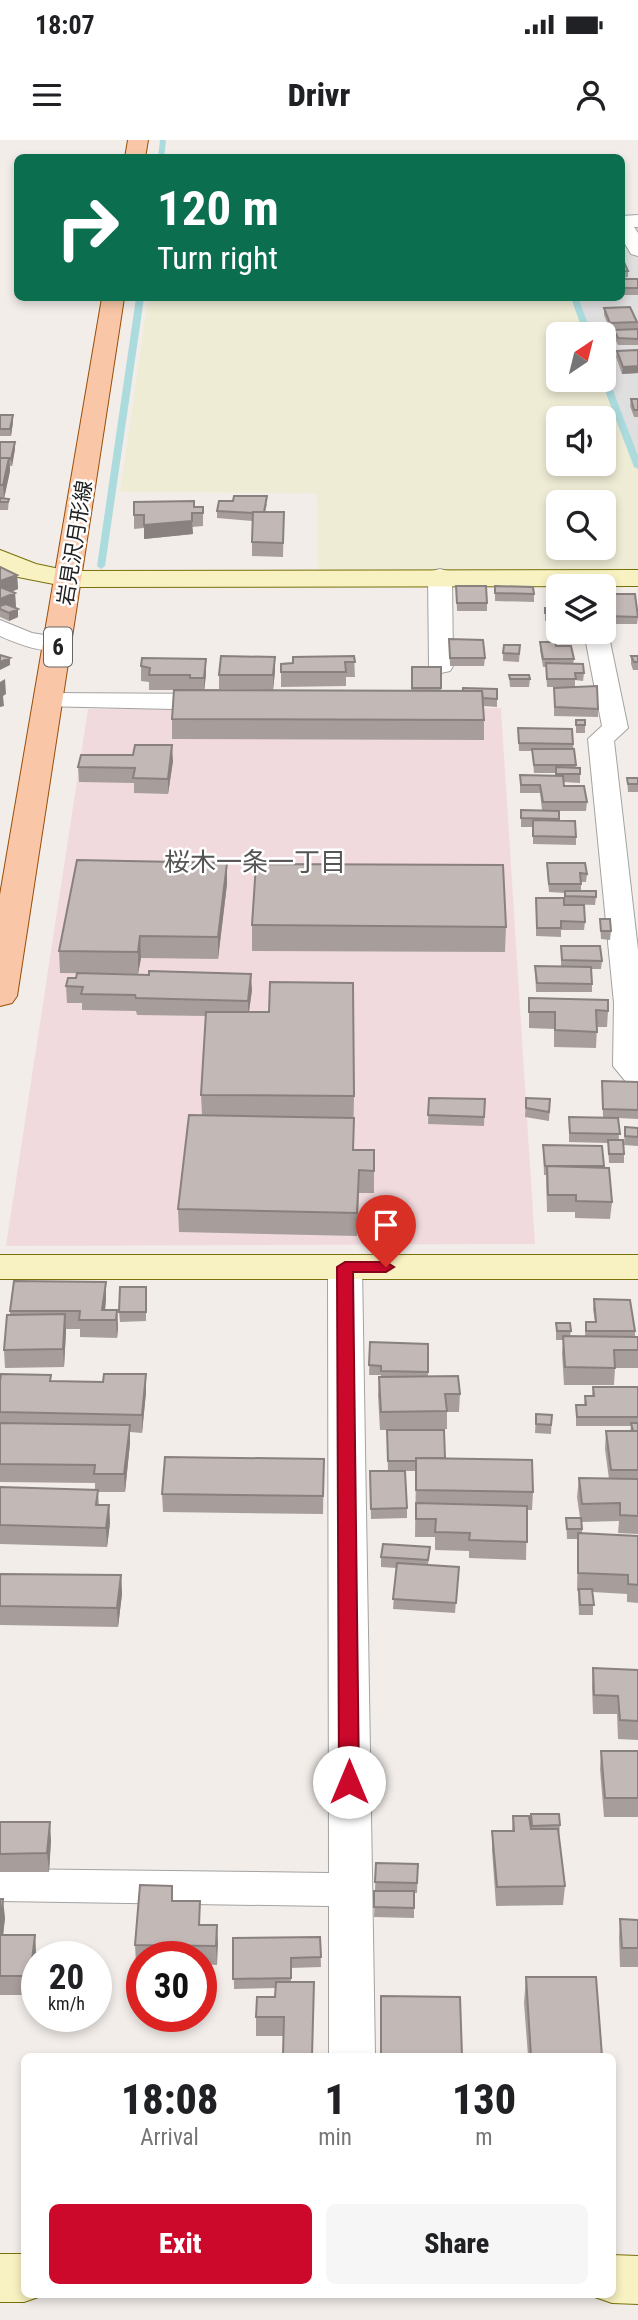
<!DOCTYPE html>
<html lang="en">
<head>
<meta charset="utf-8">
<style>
	body { margin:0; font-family:"Roboto Condensed","Noto Sans JP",sans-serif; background:#f6f6f6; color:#202124; height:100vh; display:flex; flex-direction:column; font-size:26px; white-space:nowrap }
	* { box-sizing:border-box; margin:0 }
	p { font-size:23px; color:#757577 }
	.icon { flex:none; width:38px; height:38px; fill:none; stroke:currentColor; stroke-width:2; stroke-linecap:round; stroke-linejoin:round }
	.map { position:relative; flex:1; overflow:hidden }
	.drawer { position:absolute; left:21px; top:1913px; width:595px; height:245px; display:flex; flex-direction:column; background:#fff; border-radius:10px; box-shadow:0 4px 10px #0003 }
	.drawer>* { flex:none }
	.banner { position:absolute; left:14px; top:14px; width:611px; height:147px; border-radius:10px; box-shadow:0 4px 10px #0003; background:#0b6e4f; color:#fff; overflow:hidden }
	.needle { width:46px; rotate:35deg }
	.controls { position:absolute; left:546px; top:182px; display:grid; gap:14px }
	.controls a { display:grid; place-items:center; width:70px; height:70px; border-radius:10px; background:#fff; box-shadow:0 4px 10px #0003; font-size:35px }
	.speed { position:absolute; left:21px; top:1801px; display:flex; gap:14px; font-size:35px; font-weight:700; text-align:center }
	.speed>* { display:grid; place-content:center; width:91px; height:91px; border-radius:50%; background:#fff; box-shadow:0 4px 10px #0003; line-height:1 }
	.speed small { font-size:18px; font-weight:400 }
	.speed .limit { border:10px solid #d22; background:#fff; color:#111 }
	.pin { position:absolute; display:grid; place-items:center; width:60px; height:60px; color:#fff; margin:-72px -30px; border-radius:50% 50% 50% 0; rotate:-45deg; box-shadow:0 0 7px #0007 }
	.pin .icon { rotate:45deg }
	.me { position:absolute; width:77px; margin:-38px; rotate:0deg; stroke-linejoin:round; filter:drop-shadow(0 0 5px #0008) }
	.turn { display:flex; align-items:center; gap:24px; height:147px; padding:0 28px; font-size:32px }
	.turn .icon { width:91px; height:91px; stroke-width:2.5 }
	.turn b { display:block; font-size:49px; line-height:60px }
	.eta { display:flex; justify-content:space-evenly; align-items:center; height:119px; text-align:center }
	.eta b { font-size:42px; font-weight:800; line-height:49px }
	.primary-button { display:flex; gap:14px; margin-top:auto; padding:14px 28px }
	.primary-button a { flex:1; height:80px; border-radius:10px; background:#cc082b; color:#fff; font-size:28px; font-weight:800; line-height:80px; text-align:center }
	.primary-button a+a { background:#f6f6f6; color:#202124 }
	.status { display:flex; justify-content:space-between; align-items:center; height:49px; padding:0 35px; background:#fff; direction:ltr }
	.status svg { height:19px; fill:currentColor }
	header { display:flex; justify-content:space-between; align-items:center; height:91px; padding:0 28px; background:#fff; font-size:32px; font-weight:800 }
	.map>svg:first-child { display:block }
	.residential { fill:#e0dfdf }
	.commercial { fill:#f1dadd }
	.farmland { fill:#efecd6; fill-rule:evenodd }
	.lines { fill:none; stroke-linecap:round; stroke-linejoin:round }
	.stream { fill:#acdbdd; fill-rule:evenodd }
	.street-casing { stroke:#a3a3a3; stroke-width:2 }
	.secondary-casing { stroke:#787109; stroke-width:2 }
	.primary-casing { stroke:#9a4e06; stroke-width:2 }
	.street { fill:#fff; fill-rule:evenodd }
	.secondary { fill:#f8f1c1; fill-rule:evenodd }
	.primary { fill:#f9c7a7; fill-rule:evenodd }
	.wall { fill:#a79e9c }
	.shaded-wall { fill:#88817f }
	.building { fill:#c2b8b5; stroke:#88817f; stroke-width:2 }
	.route { fill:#cc082b; stroke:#85051c; stroke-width:2 }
	.labels { text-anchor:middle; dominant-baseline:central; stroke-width:5; stroke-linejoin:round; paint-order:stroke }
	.far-street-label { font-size:21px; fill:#222; stroke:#fff }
	.shield { fill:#fff; stroke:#646464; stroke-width:2 }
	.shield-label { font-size:23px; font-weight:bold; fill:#222 }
	.neighbourhood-label { font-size:26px; fill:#555; stroke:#fff }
</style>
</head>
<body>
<div class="status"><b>18:07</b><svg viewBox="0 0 49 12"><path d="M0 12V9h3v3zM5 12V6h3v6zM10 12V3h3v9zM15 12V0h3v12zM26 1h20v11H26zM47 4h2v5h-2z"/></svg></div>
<header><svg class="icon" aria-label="menu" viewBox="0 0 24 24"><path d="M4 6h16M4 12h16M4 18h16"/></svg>Drivr<svg class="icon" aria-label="person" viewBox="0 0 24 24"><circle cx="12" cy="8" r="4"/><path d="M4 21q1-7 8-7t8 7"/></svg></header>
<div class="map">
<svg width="638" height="2180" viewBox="0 0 638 2180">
	<rect width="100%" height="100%" fill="#f2ede9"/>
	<!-- residential -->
	<path class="residential" d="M621 78H638V321L604 229V194H591L577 158H621Z"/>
	<!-- commercial -->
	<path class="commercial" d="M501 568 535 1104 6 1106 88 569Z"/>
	<!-- farmland -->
	<path class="farmland" d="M148 158H577L591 194H558V240H604V229L638 321V431L318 432 317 353 120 352ZM558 278H604V324H558ZM558 362H604V408H558Z"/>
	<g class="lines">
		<!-- stream -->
		<path class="stream" d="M160 0H166L164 18H158Z
			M136 158H144L105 426 101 429 97 426Z
			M571 158H578L592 194H584Z
			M604 235 608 237 638 316V329L634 327 601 240H604Z"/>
		<!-- street casing -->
		<g class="street-casing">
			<path id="street" d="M638 75V87H634L638 93V116L631 114 621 97V76Z
				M440 429 448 431 452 436 453 526 450 531 441 533 432 531 429 526 428 436 432 431Z
				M0 480 32 493 68 499 71 504 68 509C46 515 20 505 0 496Z
				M604 487 608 492 628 588 614 601 638 810V945L627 943 613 926 614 863 588 599 602 586 584 492H604Z
				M49 553 218 554 227 557 231 562 227 567 218 570 40 566 36 561 40 556Z
				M345 1117 357 1120 362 1127 375 1916H329V1766L0 1761V1729L329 1733 328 1127 333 1120Z"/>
		</g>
		<!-- secondary casing -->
		<g class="secondary-casing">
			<path id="secondary" d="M0 410 36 424 69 431 638 430V446L69 447 18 437 0 428Z
				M0 1115H638V1139H0Z
				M0 2114H24V2154L44 2155 24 2162H0Z
				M612 2115 638 2116V2164L612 2163 592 2156 612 2154Z"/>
		</g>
		<!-- primary casing -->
		<g class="primary-casing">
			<path id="primary" d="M128 0H148L145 18H125Z
				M102 158H124L17 856 12 863 0 866V755Z"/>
		</g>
		<!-- street -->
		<use href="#street" class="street"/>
		<!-- secondary -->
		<use href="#secondary" class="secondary"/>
		<!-- primary -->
		<use href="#primary" class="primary"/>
	</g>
	<!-- wall -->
	<path class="wall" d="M621 120 628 131V137L621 138Z
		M621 139H638V155H621Z
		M604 168 638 183V205H618L614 197V190L635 189 610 190 604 175Z
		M638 210V233L622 234 616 217 617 211Z
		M631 259H638V277H634L630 266Z
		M0 275H13V282L11 296H0Z
		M0 302 15 309 12 326H10V331L4 358 9 359 8 370H0Z
		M267 364 265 372H284L283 417 252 416V381L217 378V371Z
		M194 367H203V386L192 387 193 394 144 399V388L134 389V375Z
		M0 427 17 435 18 449 11 452 15 453 16 468H14L18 469V477L9 481 0 477Z
		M550 443 558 446V464H550Z
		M456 446 487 463V471H457Z
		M495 446 534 454V462L495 461Z
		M604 454 638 477 637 484H605L604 471Z
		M545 468H558V481H545Z
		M449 499 485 518 484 526H450Z
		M540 502 556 506 574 519 573 524 584 533 583 541 575 540V547H547L546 527H543L540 510Z
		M520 505 519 522 503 521V513Z
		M354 516 355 537H346V546L281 547V524H293Z
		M631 516H638V530H633L631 524Z
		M141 526 206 534 204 550 411 551 412 527H441V551L497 549V567L483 566 484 580V600L172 599V579L174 550H149V542L141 541Z
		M275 531 273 550 219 549V535Z
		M509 535 530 539 529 547H510Z
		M554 556 598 569V577L554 576Z
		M576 580 585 585V593H576Z
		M518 588 573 604 576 628 580 634V643L563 642 564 646 587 662 586 671H559V681L576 697V705L533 704V687H521V670H542L540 653H520V635L556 636V633H534L532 611H519Z
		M173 621 168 654 134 653V643L79 642 78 627Z
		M627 638H638V652H628Z
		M227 723V744L218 819 141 818 138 834 60 833 59 811Z
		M547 723 587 734 586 742H581V751L596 757 595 765 565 764V753L549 752 547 731Z
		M536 758 564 765 585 782 584 790H561V797L536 796Z
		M600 779 611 791 610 800 601 799Z
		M252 785 506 787 505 812 252 811Z
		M561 806 602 821 601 829H591L592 844V852H536L535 826H561Z
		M66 846 252 850 249 872 354 956 353 1010H374V1053H359L357 1096 179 1092 178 1069 202 975 201 955 206 876 137 875 136 871 82 870V863H67Z
		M529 858 608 871 607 887H597L596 908 554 907V889L529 888Z
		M602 941 638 942V979L618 978 619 1000 624 1014V1023H609L608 1003 569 1002V977H603Z
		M429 958 485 959 484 986 428 984Z
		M526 958 550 959 549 981 525 977Z
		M625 987 638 988V1006L624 1005Z
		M543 1005 602 1006 604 1027 612 1062 610 1079 575 1078V1072H547L546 1035H544Z
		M106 1142V1159L105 1170H117L118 1188 117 1198 80 1197V1189H66L64 1227 5 1228 4 1210 10 1175V1171Z
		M146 1147V1181L120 1182 119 1172Z
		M594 1159 635 1191V1197H638V1228H615L614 1245H564L562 1213 563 1200H556V1183L571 1191 570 1196H585L586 1182H595L593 1169Z
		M370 1202 428 1204V1236L460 1254 459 1272H447V1289L408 1290 445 1318 533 1352 532 1370H527L526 1420 469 1418V1411L435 1410V1397H415L416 1331H388L387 1290H380L378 1255 379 1237H381V1235H369Z
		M0 1241H51L146 1252 142 1293 130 1292V1303L125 1352H98L99 1365H109L110 1383 107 1407 0 1404V1347L95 1350V1343L0 1342Z
		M593 1247H638V1394L618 1393 619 1381 582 1382V1393L638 1396V1463L627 1462V1454L593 1452V1475H579L578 1451H577L578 1399H567L566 1378H580L577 1357 579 1338 609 1339 605 1309 606 1291H630L631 1286H576V1265H584L585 1256H592Z
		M536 1274 552 1275 551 1294 535 1293Z
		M324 1319 323 1374 163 1372 162 1354Z
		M370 1331 407 1368V1378L371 1379Z
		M381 1417H429L428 1425 459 1427 455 1473 393 1469 396 1428 381 1427Z
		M0 1434 121 1435 122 1454 118 1487 0 1485Z
		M593 1528 638 1530V1600L618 1599 617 1574H593L592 1547Z
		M601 1611H638V1677H604L600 1629Z
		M531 1674 560 1685 559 1695 565 1746 563 1765 496 1766 492 1710V1691H512L513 1676 530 1684Z
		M0 1682 51 1700 49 1732H0Z
		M376 1723 418 1724 417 1753H414V1778L374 1777Z
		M172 1746 173 1761 200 1785H217V1825L201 1824V1816H142V1824L136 1823 135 1805Z
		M0 1759 5 1778 3 1795H35L36 1814 31 1855H0Z
		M620 1779 638 1780V1827H620L619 1798Z
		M320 1797 321 1827 291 1828V1842H314V1861L283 1915 284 1896H256V1877L275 1857 276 1848 234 1849 233 1798Z
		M526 1837 602 1916H528L524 1863Z"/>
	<!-- shaded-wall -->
	<path class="shaded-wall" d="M638 226V233L622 234 623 227Z
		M13 275V282L11 296 10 289Z
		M15 302V309L12 326 11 319Z
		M9 318 10 331 4 359 3 345Z
		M192 381 193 394 144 399V385Z
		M17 435 18 449 0 456V441Z
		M15 453 16 468 5 472 0 469V459Z
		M18 469V477L9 481V473Z
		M275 517V531L273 550V535Z
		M10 518V525L0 530V522Z
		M206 519V534L204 553V538Z
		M5 539 6 554 3 556 4 566 0 567V542Z
		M172 605 173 621 168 654V639Z
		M227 723V744L218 819V797Z
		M140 796 141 818 138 834V812Z
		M251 834 252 850 248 878V861Z
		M106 1142V1159L104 1180 102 1170Z
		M117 1170 118 1188 117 1198 116 1180Z
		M65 1174 66 1192 64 1227 63 1209Z
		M146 1234V1252L142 1293V1275Z
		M130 1285V1303L125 1352 124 1334Z
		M109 1365 110 1383 107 1407 106 1388Z
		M121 1435 122 1454 118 1487 117 1468Z
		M50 1682 51 1700 49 1732 47 1713Z
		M3 1759 5 1778 1 1814 0 1786Z
		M217 1785 218 1804 217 1825 216 1806Z
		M35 1795 36 1814 31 1855 30 1836Z"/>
	<!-- building -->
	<path class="building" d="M206 16 242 17 206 18Z
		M621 120H623L628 131H621Z
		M621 139H638V148H621Z
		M630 167 637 182 610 183 604 168Z
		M638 189V199L618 198 614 190Z
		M638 210V226L623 227 617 211Z
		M631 259H638V270H634Z
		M0 275H13L10 289H0Z
		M0 302H15L11 319H9V318H0Z
		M0 318H9L3 345H0Z
		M234 356H267L264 372H253V373L217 371 219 361H233Z
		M0 358 9 359 8 362H0Z
		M194 361V367H203V373H192V381L144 385V375H134V362Z
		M253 372H284L283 403 252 402Z
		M0 427 17 435 0 441Z
		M550 443 576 444V446H558V456H550Z
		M456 446H486L487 463H457Z
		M495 446 533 447 534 454 495 453Z
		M0 447 15 453 0 459Z
		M604 454H635L638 477 606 476Z
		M6 464 18 469 9 473 0 469V466Z
		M545 468H558V473H545Z
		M449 499 483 500 485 518H450Z
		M540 502H555L556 506H571L574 519H543Z
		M504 505H520L519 514 503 513Z
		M0 515 10 518 0 522Z
		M221 516 275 517 273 535H219Z
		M354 516 355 522H345L346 532H281V524L293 523V517Z
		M631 516H638V522H634Z
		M142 518 206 519 204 538H190V535H149L150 528 141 526Z
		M546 523 583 524 584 533H575L576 539H547Z
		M412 527H441V548H412Z
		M509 535H529L530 539H510Z
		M597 546 598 569 555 567 554 548Z
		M463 548 497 549V559L483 558 482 551H463Z
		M174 550 482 551 484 580 172 579Z
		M576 580H585V585H576Z
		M518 588 572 589 573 604 519 603Z
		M135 605H172L168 639 133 638 135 628 78 627 81 615H133Z
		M532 609H574L576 625H534Z
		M556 627 580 628V634H556Z
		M520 635 563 636 564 646H584L587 662H543L540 645H521Z
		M627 638H638V644H628Z
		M521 670 559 671V679L521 678Z
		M533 680 575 681 576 697 533 696Z
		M77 720 227 723 218 797 140 796 138 812 59 811Z
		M547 723H585L587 734 580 733 581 744H549Z
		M256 724 503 725 506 787 252 785Z
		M565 751H596V757L565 756Z
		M536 758H564V765H584L585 782 561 781V788H537Z
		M600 779H610L611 791H601Z
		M561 806H600L602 821 562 820Z
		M535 826 591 827 592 844 537 843Z
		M149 831 251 834 248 861 136 858 135 855 81 854 83 847 66 846 68 838H76L77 833 149 835Z
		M270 842 353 843 354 956 201 955 206 872H269Z
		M529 858 608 860V871L596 870 597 892 555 890V872H529Z
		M602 941 638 942V970L603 969Z
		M429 958 485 959 484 977 428 975Z
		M526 958 550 959 549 972 526 968Z
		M189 975 354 978 353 1010H374V1031L359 1030 357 1073 178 1069Z
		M569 977 618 978 620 994 570 993Z
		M625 987 638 988V997L625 996Z
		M608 1000H623L624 1014H609Z
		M543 1005 602 1006 604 1026H545Z
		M547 1026 609 1028 612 1062 576 1061V1055H548Z
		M14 1141 106 1142 102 1170H117L116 1180H79L80 1171H10Z
		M120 1147H146V1172H119Z
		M594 1159 630 1160 635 1191H586V1182H596Z
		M65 1174 63 1209 4 1210 7 1175Z
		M556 1183H570L571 1191H557Z
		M563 1196 638 1197V1210H614L615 1228 565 1227Z
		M370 1202 428 1204V1232L381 1231V1226L369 1225Z
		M1 1234 51 1235 50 1241 103 1242 104 1234H146L142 1275 0 1272V1241Z
		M458 1236 460 1254H445L447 1271 381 1272 379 1237Z
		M593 1247H638V1277H577L576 1265H586L585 1256H594Z
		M536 1274 552 1275 551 1285 536 1284Z
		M0 1283 130 1285 124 1334H94L95 1325 0 1324Z
		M631 1283H638V1291H633Z
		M387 1290H444L445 1318H416V1321H388Z
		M606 1291H638V1330H611Z
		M165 1317 324 1319 323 1356 162 1354Z
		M416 1318 532 1320 533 1352 416 1350Z
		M370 1331H405L407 1368 371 1369Z
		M579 1338 638 1339V1376L620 1375V1363L582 1364Z
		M0 1347 98 1350 96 1365H109L106 1388 0 1385Z
		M416 1363 527 1366V1402L469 1400 470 1393 435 1392 436 1379H416Z
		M566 1378H581L582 1389H567Z
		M578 1393 638 1396V1445L628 1444V1435L578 1433Z
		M383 1404 430 1407 428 1420 381 1417Z
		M397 1423 459 1427 456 1463 393 1459Z
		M0 1434 121 1435 117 1468 0 1466Z
		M579 1449H592L594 1465H580Z
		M593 1528 638 1530V1581L620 1580 618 1556 594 1555Z
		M601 1611H638V1658H605Z
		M531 1674H559L560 1685 532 1686Z
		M513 1676H529L531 1689H558L565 1746 497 1747 492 1691H514Z
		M0 1682H50L47 1713 0 1714Z
		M376 1723 418 1724 417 1743 375 1742Z
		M140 1745 172 1746V1761H200L199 1785H217L216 1806 135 1805Z
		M374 1751H414V1768L374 1767Z
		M0 1759H3L0 1786Z
		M620 1779 638 1780V1808H622Z
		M0 1795H35L30 1836H0Z
		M320 1797 321 1817 291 1818V1838L233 1839V1798Z
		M526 1837H596L602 1916H531Z
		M276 1842H314L312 1916H254L283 1915 284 1877H256L257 1857H275Z
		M381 1856 460 1857 462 1916H381Z"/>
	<!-- route -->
	<path class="route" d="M345 1122H386L394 1127 386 1132H353L359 1642 356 1647 349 1649 342 1647 339 1642 337 1127Z"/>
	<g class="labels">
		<!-- far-street labels -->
		<g class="far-street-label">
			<text transform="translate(75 403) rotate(-81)">岩見沢月形線</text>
		</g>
		<!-- shield labels -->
		<rect class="shield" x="44" y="487.5" width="28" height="39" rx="5"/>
		<g class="shield-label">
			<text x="58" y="507">6</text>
		</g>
		<!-- neighbourhood labels -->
		<g class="neighbourhood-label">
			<text x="255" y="722">桜木一条一丁目</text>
		</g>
	</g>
</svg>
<div class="controls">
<a><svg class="needle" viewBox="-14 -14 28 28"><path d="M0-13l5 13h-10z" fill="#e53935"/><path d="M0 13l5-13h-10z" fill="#757577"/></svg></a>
<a><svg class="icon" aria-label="sound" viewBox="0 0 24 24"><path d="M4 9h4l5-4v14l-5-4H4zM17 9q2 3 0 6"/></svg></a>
<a><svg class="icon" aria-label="search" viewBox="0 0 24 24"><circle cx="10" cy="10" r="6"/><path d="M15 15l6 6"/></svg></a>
<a><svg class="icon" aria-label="layers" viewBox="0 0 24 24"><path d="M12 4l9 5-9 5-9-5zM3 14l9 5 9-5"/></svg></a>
</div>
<div class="speed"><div>20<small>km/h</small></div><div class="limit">30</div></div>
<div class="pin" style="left:386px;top:1127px;background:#d93025"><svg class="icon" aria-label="arrive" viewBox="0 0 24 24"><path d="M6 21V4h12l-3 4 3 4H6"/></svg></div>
<svg class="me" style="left:349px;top:1642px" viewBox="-20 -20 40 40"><circle r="19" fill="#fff"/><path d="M0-13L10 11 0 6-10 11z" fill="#cc082b"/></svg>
<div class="banner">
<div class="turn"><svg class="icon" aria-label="right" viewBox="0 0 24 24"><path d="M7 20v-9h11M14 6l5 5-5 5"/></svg><div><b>120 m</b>Turn right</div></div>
</div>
<section class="drawer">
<div class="eta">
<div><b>18:08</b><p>Arrival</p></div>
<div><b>1</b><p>min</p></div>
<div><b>130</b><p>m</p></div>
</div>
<div class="primary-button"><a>Exit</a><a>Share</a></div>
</section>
</div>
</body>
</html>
